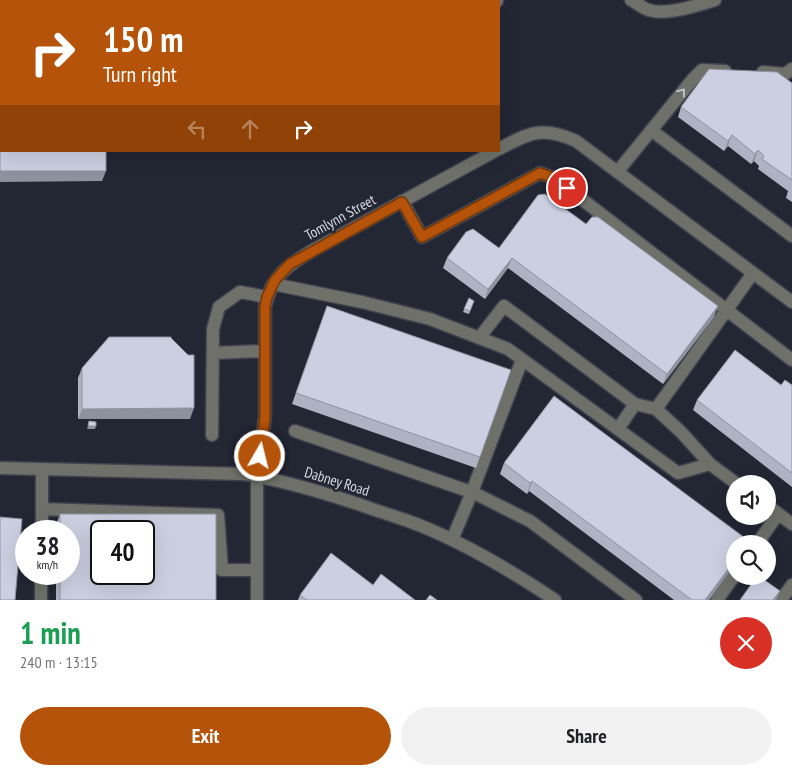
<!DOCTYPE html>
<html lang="en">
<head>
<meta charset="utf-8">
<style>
	body { margin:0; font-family:"PT Sans Narrow",sans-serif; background:#f2f2f2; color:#202124; height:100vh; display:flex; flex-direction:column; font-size:19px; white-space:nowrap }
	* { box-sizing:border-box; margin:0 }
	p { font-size:16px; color:#757577 }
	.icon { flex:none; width:28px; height:28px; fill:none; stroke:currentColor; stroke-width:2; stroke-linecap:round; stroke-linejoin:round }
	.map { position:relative; height:600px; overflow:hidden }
	.drawer { display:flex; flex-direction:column; background:#fff; flex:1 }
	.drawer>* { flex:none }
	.guide { position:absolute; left:0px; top:0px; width:500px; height:152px; box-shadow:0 5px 20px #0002; background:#b45309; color:#fff; overflow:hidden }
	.fabs { position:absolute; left:726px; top:475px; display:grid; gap:10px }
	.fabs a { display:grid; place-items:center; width:50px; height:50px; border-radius:50%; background:#fff; box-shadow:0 5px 20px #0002; font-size:25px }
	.speed { position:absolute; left:15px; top:520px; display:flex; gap:10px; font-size:25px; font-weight:700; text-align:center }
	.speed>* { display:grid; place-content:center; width:65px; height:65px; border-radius:50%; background:#fff; box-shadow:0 5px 20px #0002; line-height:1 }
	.speed small { font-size:12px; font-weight:400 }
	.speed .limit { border:2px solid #111; border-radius:8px; background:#fff; color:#111 }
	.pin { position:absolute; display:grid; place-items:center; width:42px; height:42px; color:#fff; margin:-21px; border:2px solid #fff; border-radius:50%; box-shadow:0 1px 5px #0007 }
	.me { position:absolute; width:55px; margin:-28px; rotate:8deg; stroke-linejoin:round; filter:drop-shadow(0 0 4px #0008) }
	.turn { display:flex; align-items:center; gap:18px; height:105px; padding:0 20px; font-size:22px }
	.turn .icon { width:65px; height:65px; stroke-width:2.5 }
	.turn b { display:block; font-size:35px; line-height:42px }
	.lanes { display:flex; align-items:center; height:48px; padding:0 20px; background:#0003; justify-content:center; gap:25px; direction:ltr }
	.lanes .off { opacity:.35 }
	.round { display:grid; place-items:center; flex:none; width:52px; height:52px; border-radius:26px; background:#f2f2f2 }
	.summary { display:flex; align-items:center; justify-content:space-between; height:85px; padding:0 20px }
	h1 { font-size:30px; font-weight:700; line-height:38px; color:#1e9e55 }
	.cta { display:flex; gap:10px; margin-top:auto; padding:10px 20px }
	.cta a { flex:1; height:58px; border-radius:30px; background:#b45309; color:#fff; font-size:20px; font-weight:700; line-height:58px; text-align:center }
	.cta a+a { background:#f2f2f2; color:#202124 }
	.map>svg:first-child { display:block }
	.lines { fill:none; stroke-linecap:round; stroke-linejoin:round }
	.minor-casing { stroke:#40434f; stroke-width:15 }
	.minor { stroke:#6e7069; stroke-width:12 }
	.wall { fill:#afb2c2 }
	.shaded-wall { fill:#8e919e }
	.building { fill:#cbcfe1; stroke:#8e919e; fill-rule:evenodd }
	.oneway { stroke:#bdbfc4 }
	.route-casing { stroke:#753606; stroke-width:12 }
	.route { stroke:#b45309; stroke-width:9 }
	.labels { text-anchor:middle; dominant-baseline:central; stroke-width:5; stroke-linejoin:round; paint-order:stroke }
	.street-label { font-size:15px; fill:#d7d9e2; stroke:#232633 }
</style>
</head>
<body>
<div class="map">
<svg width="792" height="600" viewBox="0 0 792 600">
	<rect width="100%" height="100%" fill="#232633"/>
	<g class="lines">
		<!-- minor casing -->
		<g class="minor-casing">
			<path id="minor" d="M631 0C637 3 642 8 649 10 666 16 698 5 715 0
				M427 1 438 0
				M497 1V0
				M763 72 785 74 792 69
				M651 130 792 236
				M499 149C530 132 543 126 576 141L792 302
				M618 171 693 79 702 70 725 71
				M402 201 422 237 540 173 554 178 792 360
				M273 284 362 302 430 319 508 349 678 473 710 464 737 484
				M479 338 504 306 635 404
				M213 353 265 351
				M656 409 681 432 710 464
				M618 429 635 404 656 409 753 273
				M295 431 474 493 530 521 636 600
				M212 435 213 329 219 307 240 292 267 297
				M0 468 243 474C283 480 322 492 361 505 377 511 394 516 411 522 462 541 510 570 555 600
				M768 506 792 524
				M42 509 218 515 222 570H257
				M42 531V470
				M452 540 472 492 522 360
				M757 544 778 514
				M41 600V574
				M257 600V476L265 417V307C271 276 289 264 315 249L495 151
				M717 600 735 575
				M781 600 792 585"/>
		</g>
		<!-- minor -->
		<use href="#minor" class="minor"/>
	</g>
	<!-- wall -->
	<path class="wall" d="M792 83V202L786 198 788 191 758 169 759 166 754 161 751 164 728 146 724 151 678 117 681 107Z
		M586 224 714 317 663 384 508 268 485 299 443 268 447 258 499 248Z
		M469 298 474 301 469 314 463 312Z
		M327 306 511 370 476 468 292 404Z
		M171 338 190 419H78V378L82 368Z
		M781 385H792V487L693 410 697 400Z
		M504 463 749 541 709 600H674L529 491 527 494 500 474Z
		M60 514 216 600H56V574H69V531H56V525Z
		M373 585 415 600H298L300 595Z"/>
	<!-- shaded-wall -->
	<path class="shaded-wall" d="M732 135 728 146 724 151 728 141Z
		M758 150 754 161 751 164 755 154Z
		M0 171H106L102 181 0 182Z
		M512 258 508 268 485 299 488 289Z
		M718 306 714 317 663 384 667 374Z
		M194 408 190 419H78L82 409Z
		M88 426H96L95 429H87Z
		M532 481 529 491 527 494 530 483Z
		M735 560V565L709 600H705Z
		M780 591 776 600H773Z"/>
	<!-- building -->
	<path class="building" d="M0 0H106V1H1V151H106V171H0Z
		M709 69 777 72 792 83V180L762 159 764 156 758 150 755 154 732 135 728 141 681 107Z
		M545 194 586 224 592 217H598L718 306 667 374 512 258 488 289 447 258 466 232 473 229 499 248 538 195Z
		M469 298 474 301 470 311 464 309Z
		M327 306 511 370 480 457 296 393Z
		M109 337H171V338L188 355H194V408L82 409V368Z
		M735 350 781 385 785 380 792 385V473L697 400Z
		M554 396 749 541 747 544H735V560L705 600H692L532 481 530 483 504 463Z
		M89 421 96 422V426H88Z
		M60 514H216V600H60V574H69V531H60ZM101 531H144V574H101Z
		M0 517 22 519 15 600H0Z
		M331 553 373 585 381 574 415 600H307L300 595Z
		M757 576H759L780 591 773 600H740Z
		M430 595 437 600H426Z"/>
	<!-- one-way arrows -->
	<defs><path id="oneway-chevron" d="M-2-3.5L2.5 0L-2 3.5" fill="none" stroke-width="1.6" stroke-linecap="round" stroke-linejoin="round" transform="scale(1.25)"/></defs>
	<use class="oneway" href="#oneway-chevron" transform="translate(682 92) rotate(-51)"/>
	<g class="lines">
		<!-- route casing -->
		<g class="route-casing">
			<path id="route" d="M260 456 265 417V307L267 297 275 280 290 264 402 202 422 237 540 173 554 178 567 188"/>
		</g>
		<!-- route -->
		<use href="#route" class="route"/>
	</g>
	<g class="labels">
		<!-- street labels -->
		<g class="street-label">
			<text transform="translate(340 217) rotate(-29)">Tomlynn Street</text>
			<text transform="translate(337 481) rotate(17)">Dabney Road</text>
		</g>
	</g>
</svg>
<div class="fabs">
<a><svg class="icon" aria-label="sound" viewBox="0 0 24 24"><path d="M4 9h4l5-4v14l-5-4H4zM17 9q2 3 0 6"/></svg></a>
<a><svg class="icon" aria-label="search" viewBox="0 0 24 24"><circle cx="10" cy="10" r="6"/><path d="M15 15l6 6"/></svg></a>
</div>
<div class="speed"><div>38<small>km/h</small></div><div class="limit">40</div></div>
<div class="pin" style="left:567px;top:188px;background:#d93025"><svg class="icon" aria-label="arrive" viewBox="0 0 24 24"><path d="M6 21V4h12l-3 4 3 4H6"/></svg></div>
<svg class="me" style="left:260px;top:456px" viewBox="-20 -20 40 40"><circle r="17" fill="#b45309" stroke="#fff" stroke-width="3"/><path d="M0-11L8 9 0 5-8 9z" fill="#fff"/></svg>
<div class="guide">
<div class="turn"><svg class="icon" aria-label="right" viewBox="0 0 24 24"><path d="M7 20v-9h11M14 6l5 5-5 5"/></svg><div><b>150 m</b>Turn right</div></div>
<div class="lanes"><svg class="icon off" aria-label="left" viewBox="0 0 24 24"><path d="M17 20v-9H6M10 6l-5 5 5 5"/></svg><svg class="icon off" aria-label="ahead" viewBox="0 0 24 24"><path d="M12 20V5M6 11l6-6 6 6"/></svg><svg class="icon" aria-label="right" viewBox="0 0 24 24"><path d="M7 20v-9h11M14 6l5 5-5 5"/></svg></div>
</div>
</div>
<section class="drawer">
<div class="summary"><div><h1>1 min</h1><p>240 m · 13:15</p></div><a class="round" style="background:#d93025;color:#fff"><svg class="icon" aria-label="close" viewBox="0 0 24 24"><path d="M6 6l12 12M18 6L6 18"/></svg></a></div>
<div class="cta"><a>Exit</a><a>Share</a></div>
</section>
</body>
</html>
